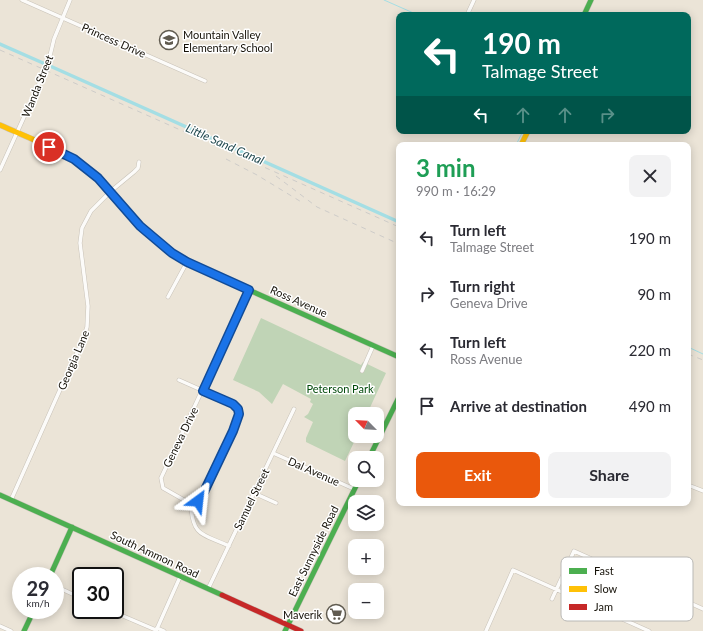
<!DOCTYPE html>
<html lang="en">
<head>
<meta charset="utf-8">
<style>
	body { margin:0; font-family:Lato,sans-serif; background:#f2f2f3; color:#2b2b33; height:100vh; display:flex; flex-direction:column; font-size:15px; white-space:nowrap }
	* { box-sizing:border-box; margin:0 }
	p { font-size:13px; color:#7c7c81 }
	.icon { flex:none; width:22px; height:22px; fill:none; stroke:currentColor; stroke-width:2; stroke-linecap:round; stroke-linejoin:round }
	.map { position:relative; flex:1; overflow:hidden }
	.drawer { position:absolute; left:396px; top:142px; width:295px; height:364px; display:flex; flex-direction:column; background:#fff; border-radius:8px; box-shadow:0 2px 10px #0003 }
	.drawer>* { flex:none }
	.top-card { position:absolute; left:396px; top:12px; width:295px; height:122px; border-radius:8px; box-shadow:0 2px 10px #0003; background:#00695c; color:#fff; overflow:hidden }
	.needle { width:26px; rotate:294deg }
	.fabs { position:absolute; left:348px; top:407px; display:grid; gap:8px }
	.fabs a { display:grid; place-items:center; width:36px; height:36px; border-radius:8px; background:#fff; box-shadow:0 2px 10px #0003; font-size:20px }
	.speed { position:absolute; left:12px; top:567px; display:flex; gap:8px; font-size:20px; font-weight:700; text-align:center }
	.speed>* { display:grid; place-content:center; width:52px; height:52px; border-radius:50%; background:#fff; box-shadow:0 2px 10px #0003; line-height:1 }
	.speed small { font-size:10px; font-weight:400 }
	.speed .limit { border:2px solid #111; border-radius:6px; background:#fff; color:#111 }
	.pin { position:absolute; display:grid; place-items:center; width:34px; height:34px; color:#fff; margin:-17px; border:2px solid #fff; border-radius:50%; box-shadow:0 1px 4px #0007 }
	.me { position:absolute; width:44px; margin:-22px; rotate:30deg; stroke-linejoin:round; filter:drop-shadow(0 0 3px #0008) }
	.turn { display:flex; align-items:center; gap:14px; height:84px; padding:0 20px; font-size:18px }
	.turn .icon { width:52px; height:52px; stroke-width:2.5 }
	.turn b { display:block; font-size:28px; line-height:34px }
	.lanes { display:flex; align-items:center; height:38px; padding:0 20px; background:#0003; justify-content:center; gap:20px; direction:ltr }
	.lanes .off { opacity:.35 }
	.round { display:grid; place-items:center; flex:none; width:42px; height:42px; border-radius:8px; background:#f2f2f3 }
	.summary { display:flex; align-items:center; justify-content:space-between; height:68px; padding:0 20px }
	h1 { font-size:24px; font-weight:700; line-height:30px; color:#1e9e55 }
	.cta { display:flex; gap:8px; margin-top:auto; padding:8px 20px }
	.cta a { flex:1; height:46px; border-radius:8px; background:#ea580c; color:#fff; font-size:16px; font-weight:700; line-height:46px; text-align:center }
	.cta a+a { background:#f2f2f3; color:#2b2b33 }
	ul { padding:0; list-style:none }
	li { display:flex; align-items:center; gap:12px; height:56px; padding:0 20px }
	li div { flex:1 }
	li b { display:block; font-size:15px }
	li em { font-style:normal }
	.map>svg:first-child { display:block }
	.green { fill:#c0d4b6 }
	.lines { fill:none; stroke-linecap:round; stroke-linejoin:round }
	.stream { stroke:#a4dee4; stroke-width:1 }
	.canal { stroke:#a4dee4; stroke-width:3.5 }
	.street-casing { stroke:#c8c2b8; stroke-width:4.5 }
	.fast-casing { stroke:#c8c2b8; stroke-width:6 }
	.slow-casing { stroke:#c8c2b8; stroke-width:6 }
	.jam-casing { stroke:#c8c2b8; stroke-width:6 }
	.street { stroke:#fcfbf9; stroke-width:3.5 }
	.fast { stroke:#4caf50; stroke-width:5 }
	.slow { stroke:#ffc107; stroke-width:5 }
	.jam { stroke:#c62828; stroke-width:5 }
	.rail { stroke:#ceccc9; stroke-width:1; stroke-dasharray:5 5; stroke-linecap:butt }
	.route-casing { stroke:#114b97; stroke-width:10 }
	.route { stroke:#1a73e8; stroke-width:7 }
	.labels { text-anchor:middle; dominant-baseline:central; stroke-width:3; stroke-linejoin:round; paint-order:stroke }
	.poi-label { font-size:11px; fill:#151108; stroke:#fff; text-anchor:start }
	.street-label { font-size:11px; fill:#151108; stroke:#fff }
	.park-label { font-size:11px; fill:#004a0a; stroke:#fff }
	.water-label { font-size:12px; font-style:italic; fill:#224a50; stroke:#fff }
	.key { fill:#fff; stroke:#b9b8b5; stroke-width:1 }
	.key-label { font-size:11px; fill:#151108 }
</style>
</head>
<body>
<div class="map">
<svg width="703" height="631" viewBox="0 0 703 631">
	<rect width="100%" height="100%" fill="#ebe4d7"/>
	<!-- green -->
	<path class="green" d="M261 318 361 365 363 362 386 373 367 414H355V436H357L345 461 306 442V438L313 422 304 417 308 414 313 404 310 402 311 399 283 384 272 404 259 392 233 380Z"/>
	<g class="lines">
		<!-- stream -->
		<path class="stream" d="M384 0 418 15
			M516 145 523 131
			M688 347 703 354"/>
		<!-- canal -->
		<path class="canal" d="M0 44 43 63
			M50 66 399 222"/>
		<!-- street casing -->
		<g class="street-casing">
			<path id="street" d="M22 0 205 81
				M467 15 474 0
				M0 170 48 64 54 39 70 0
				M168 297 187 262
				M362 371 373 346
				M179 380 233 404 238 409 239 415 233 431 203 494 198 501 191 506C193 537 203 534 229 546
				M273 453 354 489
				M688 485 703 491
				M254 493 276 503
				M11 500 63 383 82 342 87 327 88 306 80 243 82 228 91 211 111 191 134 172 138 168 139 162
				M191 506 184 500 163 488 161 478 249 290
				M55 586 81 598
				M208 589 294 409
				M552 599 574 551 703 609
				M109 610 156 630
				M0 626 11 631
				M157 628 164 631
				M156 631 180 577
				M486 631 513 570 649 631"/>
		</g>
		<!-- fast casing -->
		<g class="fast-casing">
			<path id="fast" d="M584 15 591 0
				M129 212 140 226 172 253 249 290 399 357
				M369 458 399 397
				M0 495 222 595
				M50 576 72 527
				M24 631 34 610
				M285 631 359 480"/>
		</g>
		<!-- slow casing -->
		<g class="slow-casing">
			<path id="slow" d="M0 125C29 138 60 149 86 168 102 180 116 196 129 212
				M521 145 528 131"/>
		</g>
		<!-- jam casing -->
		<g class="jam-casing">
			<path id="jam" d="M222 595 301 631"/>
		</g>
		<!-- street -->
		<use href="#street" class="street"/>
		<!-- fast -->
		<use href="#fast" class="fast"/>
		<!-- slow -->
		<use href="#slow" class="slow"/>
		<!-- jam -->
		<use href="#jam" class="jam"/>
		<!-- rail -->
		<path class="rail" d="M0 50 399 227
			M226 159 257 175 303 203
			M276 176 317 207 399 244
			M688 354 703 360"/>
	</g>
	<g class="lines">
		<!-- route casing -->
		<g class="route-casing">
			<path id="route" d="M49 147 74 159 98 178 140 226 172 253 187 262 249 290 203 391 233 404 238 409 239 414 233 431 203 494 198 501"/>
		</g>
		<!-- route -->
		<use href="#route" class="route"/>
	</g>
	<!-- icons -->
	<defs>
		<g id="school-ring" transform="scale(1)"><circle r="9.5" fill="#fff" stroke="#605b50" stroke-width="1.5"/><path d="M0-5L7-2L0 1L-7-2ZM-4 1L0 2.5L4 1V4Q0 6-4 4Z" fill="#605b50"/></g>
		<g id="supermarket-ring" transform="scale(1)"><circle r="9.5" fill="#fff" stroke="#605b50" stroke-width="1.5"/><path d="M-6-5.5h2.5l.6 2H6L4.5 2H-2.5L-4.4-4H-6ZM-1.5 3.2a1.3 1.3 0 1 0 .1 0ZM3 3.2a1.3 1.3 0 1 0 .1 0Z" fill="#605b50"/></g>
	</defs>
	<g fill-rule="evenodd">
		<use href="#school-ring" x="169" y="40"/>
		<use href="#supermarket-ring" x="336" y="614"/>
	</g>
	<g class="labels">
		<!-- poi labels -->
		<g class="poi-label">
			<text x="183" y="34">Mountain Valley<tspan x="183" dy="13">Elementary School</tspan></text>
			<text x="322" y="614" text-anchor="end">Maverik</text>
		</g>
		<!-- street labels -->
		<g class="street-label">
			<text transform="translate(114 40) rotate(24)">Princess Drive</text>
			<text transform="translate(37 86) rotate(-68)">Wanda Street</text>
			<text transform="translate(299 301) rotate(24)">Ross Avenue</text>
			<text transform="translate(73 360) rotate(-67)">Georgia Lane</text>
			<text transform="translate(180 437) rotate(-64)">Geneva Drive</text>
			<text transform="translate(314 471) rotate(24)">Dal Avenue</text>
			<text transform="translate(251 499) rotate(-64)">Samuel Street</text>
			<text transform="translate(313 551) rotate(-64)">East Sunnyside Road</text>
			<text transform="translate(155 554) rotate(25)">South Ammon Road</text>
		</g>
		<!-- park labels -->
		<g class="park-label">
			<text x="340" y="388">Peterson Park</text>
		</g>
		<!-- water labels -->
		<g class="water-label">
			<text transform="translate(225 144) rotate(24)">Little Sand Canal</text>
		</g>
	</g>
	<!-- legend -->
	<rect x="561" y="557" width="132" height="64" rx="6" class="key"/>
	<rect x="569" y="568" width="18" height="6" fill="#4caf50"/>
	<rect x="569" y="586" width="18" height="6" fill="#ffc107"/>
	<rect x="569" y="604" width="18" height="6" fill="#c62828"/>
	<g class="key-label">
		<text x="594" y="575">Fast</text>
		<text x="594" y="593">Slow</text>
		<text x="594" y="611">Jam</text>
	</g>
</svg>
<div class="fabs">
<a><svg class="needle" viewBox="-14 -14 28 28"><path d="M0-13l5 13h-10z" fill="#e53935"/><path d="M0 13l5-13h-10z" fill="#7c7c81"/></svg></a>
<a><svg class="icon" aria-label="search" viewBox="0 0 24 24"><circle cx="10" cy="10" r="6"/><path d="M15 15l6 6"/></svg></a>
<a><svg class="icon" aria-label="layers" viewBox="0 0 24 24"><path d="M12 4l9 5-9 5-9-5zM3 14l9 5 9-5"/></svg></a>
<a>+</a>
<a>−</a>
</div>
<div class="speed"><div>29<small>km/h</small></div><div class="limit">30</div></div>
<div class="pin" style="left:49px;top:147px;background:#d93025"><svg class="icon" aria-label="arrive" viewBox="0 0 24 24"><path d="M6 21V4h12l-3 4 3 4H6"/></svg></div>
<svg class="me" style="left:198px;top:501px" viewBox="-20 -20 40 40"><path d="M0-17L14 15 0 8-14 15z" fill="#1a73e8" stroke="#fff" stroke-width="4"/></svg>
<div class="top-card">
<div class="turn"><svg class="icon" aria-label="left" viewBox="0 0 24 24"><path d="M17 20v-9H6M10 6l-5 5 5 5"/></svg><div><b>190 m</b>Talmage Street</div></div>
<div class="lanes"><svg class="icon" aria-label="left" viewBox="0 0 24 24"><path d="M17 20v-9H6M10 6l-5 5 5 5"/></svg><svg class="icon off" aria-label="ahead" viewBox="0 0 24 24"><path d="M12 20V5M6 11l6-6 6 6"/></svg><svg class="icon off" aria-label="ahead" viewBox="0 0 24 24"><path d="M12 20V5M6 11l6-6 6 6"/></svg><svg class="icon off" aria-label="right" viewBox="0 0 24 24"><path d="M7 20v-9h11M14 6l5 5-5 5"/></svg></div>
</div>
<section class="drawer">
<div class="summary"><div><h1>3 min</h1><p>990 m · 16:29</p></div><a class="round"><svg class="icon" aria-label="close" viewBox="0 0 24 24"><path d="M6 6l12 12M18 6L6 18"/></svg></a></div>
<ul>
<li><svg class="icon" aria-label="left" viewBox="0 0 24 24"><path d="M17 20v-9H6M10 6l-5 5 5 5"/></svg><div><b>Turn left</b><p>Talmage Street</p></div><em>190 m</em></li>
<li><svg class="icon" aria-label="right" viewBox="0 0 24 24"><path d="M7 20v-9h11M14 6l5 5-5 5"/></svg><div><b>Turn right</b><p>Geneva Drive</p></div><em>90 m</em></li>
<li><svg class="icon" aria-label="left" viewBox="0 0 24 24"><path d="M17 20v-9H6M10 6l-5 5 5 5"/></svg><div><b>Turn left</b><p>Ross Avenue</p></div><em>220 m</em></li>
<li><svg class="icon" aria-label="arrive" viewBox="0 0 24 24"><path d="M6 21V4h12l-3 4 3 4H6"/></svg><div><b>Arrive at destination</b></div><em>490 m</em></li>
</ul>
<div class="cta"><a>Exit</a><a>Share</a></div>
</section>
</div>
</body>
</html>
